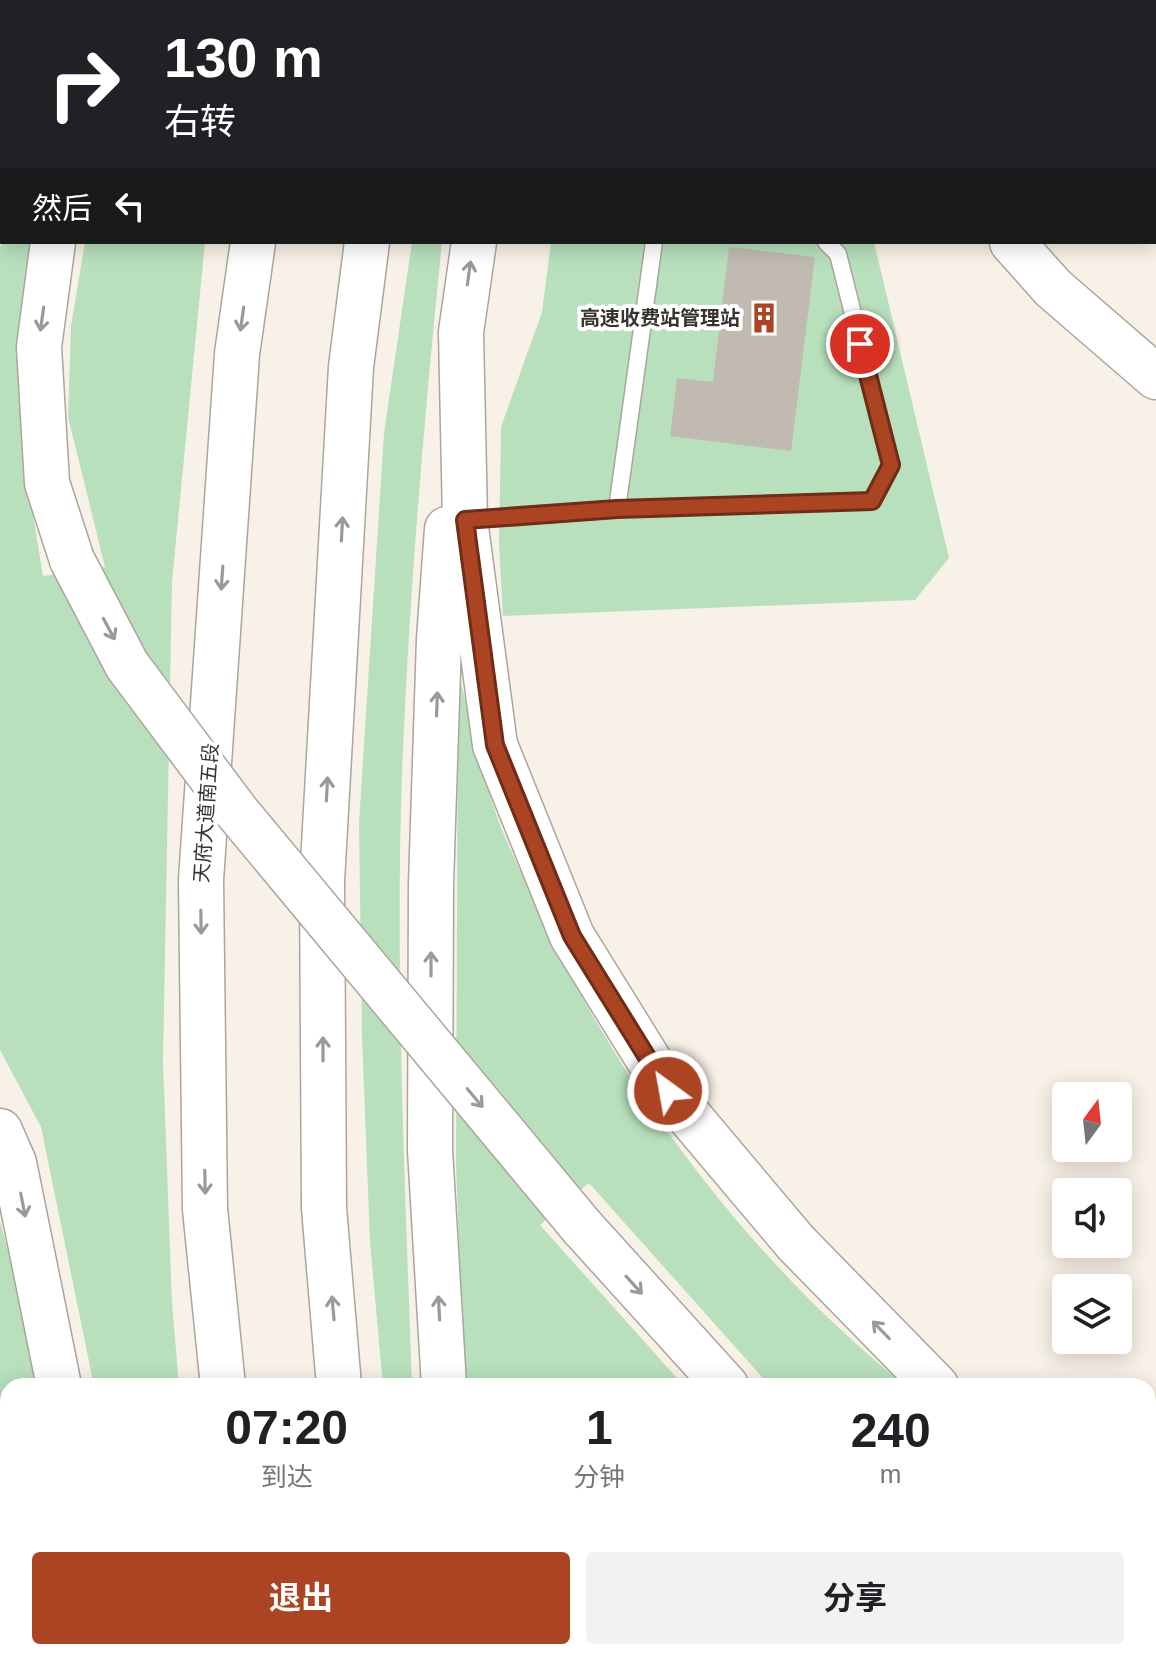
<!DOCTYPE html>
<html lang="zh">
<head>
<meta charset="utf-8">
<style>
	body { margin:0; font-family:Arial,"Noto Sans SC",sans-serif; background:#f2f2f2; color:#202124; height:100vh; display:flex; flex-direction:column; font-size:30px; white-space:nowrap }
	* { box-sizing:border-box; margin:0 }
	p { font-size:26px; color:#757577 }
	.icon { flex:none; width:44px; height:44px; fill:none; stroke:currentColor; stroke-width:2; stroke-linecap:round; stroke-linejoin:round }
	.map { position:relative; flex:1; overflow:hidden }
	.details { position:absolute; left:0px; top:1378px; width:1156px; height:282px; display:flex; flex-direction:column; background:#fff; border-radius:24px 24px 0 0; box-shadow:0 4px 20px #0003 }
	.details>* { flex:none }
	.guide { position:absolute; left:0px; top:0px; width:1156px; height:244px; box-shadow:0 4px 20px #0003; background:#202124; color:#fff; overflow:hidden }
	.needle { width:52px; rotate:15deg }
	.tools { position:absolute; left:1052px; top:1082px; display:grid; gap:16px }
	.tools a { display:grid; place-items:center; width:80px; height:80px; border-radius:8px; background:#fff; box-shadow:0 4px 20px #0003; font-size:40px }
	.pin { position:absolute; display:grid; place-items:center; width:68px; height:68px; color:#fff; margin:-34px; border:4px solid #fff; border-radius:50%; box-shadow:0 2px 8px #0007 }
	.me { position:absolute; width:88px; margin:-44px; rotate:328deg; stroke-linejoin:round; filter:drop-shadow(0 0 6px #0008) }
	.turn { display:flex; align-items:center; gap:28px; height:168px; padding:0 32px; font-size:36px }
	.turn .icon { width:104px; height:104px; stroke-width:2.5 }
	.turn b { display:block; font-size:56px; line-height:68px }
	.then { display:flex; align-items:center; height:76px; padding:0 32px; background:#0003; gap:16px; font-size:30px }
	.eta { display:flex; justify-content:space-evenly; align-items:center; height:136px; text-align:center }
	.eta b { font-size:48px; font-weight:700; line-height:56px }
	.cta { display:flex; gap:16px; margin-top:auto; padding:16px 32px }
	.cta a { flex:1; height:92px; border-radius:8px; background:#ab4422; color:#fff; font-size:32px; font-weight:700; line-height:92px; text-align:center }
	.cta a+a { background:#f2f2f2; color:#202124 }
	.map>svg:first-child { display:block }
	.green { fill:#b8e0bd }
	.building { fill:#c1bab1 }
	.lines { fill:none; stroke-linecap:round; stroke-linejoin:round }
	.lane-casing { stroke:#aca59c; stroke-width:19 }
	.secondary-casing { stroke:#aca59c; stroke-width:47 }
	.primary-casing { stroke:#aca59c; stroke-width:47 }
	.highway-casing { stroke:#aca59c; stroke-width:47 }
	.lane { stroke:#fff; stroke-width:16 }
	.secondary { stroke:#fff; stroke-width:44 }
	.primary { stroke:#fff; stroke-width:44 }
	.highway { stroke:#fff; stroke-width:44 }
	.highway-bridge-casing { stroke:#aca59c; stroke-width:47; stroke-linecap:butt }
	.highway-bridge { stroke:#fff; stroke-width:44 }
	.oneway { stroke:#9b9a98 }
	.route-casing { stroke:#6f2c16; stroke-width:20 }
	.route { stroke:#ab4422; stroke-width:14 }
	.labels { text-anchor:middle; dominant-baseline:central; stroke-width:8; stroke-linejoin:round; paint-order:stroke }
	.poi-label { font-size:20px; font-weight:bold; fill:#373430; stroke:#fff; text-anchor:end }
	.street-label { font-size:20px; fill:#373430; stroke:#fff }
</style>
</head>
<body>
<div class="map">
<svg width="1156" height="1659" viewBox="0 0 1156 1659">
	<rect width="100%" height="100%" fill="#f8f1e7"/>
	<!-- green -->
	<path class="green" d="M3 242H30L19 346 28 484 43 576 105 567 68 417 71 326 85 242H205L172 582 163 1061 172 1303 179 1386H94L41 1127 0 1050V247Z
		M412 242H442C424 419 409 596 402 774 395 978 405 1182 412 1386H383L370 1242 362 1036 359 823 384 433Z
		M551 242H874L949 558 915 600 503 616 499 544 501 427 542 312Z
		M458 673C471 719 481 768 496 814 504 837 515 859 525 881 605 1068 746 1259 906 1386H770L589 1183 540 1225 684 1386H464L456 1162Z
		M0 1221 43 1386H8V1652H92L94 1659H0Z
		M1148 1569 1156 1574V1659H1031L1023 1652H1148Z
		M147 1652H210L211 1659H149Z
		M486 1652H932L939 1659H487Z"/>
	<!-- building -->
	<path class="building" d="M729 247 815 257 791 451 670 436 677 378 713 382Z"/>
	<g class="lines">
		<!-- lane casing -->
		<g class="lane-casing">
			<path id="lane" d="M695 2V0
				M654 242 617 509 872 501 891 465 838 254 826 242
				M467 520 617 509"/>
		</g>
		<!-- secondary casing -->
		<g class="secondary-casing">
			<path id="secondary" d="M808 0 809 2
				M1012 242 1053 288 1156 377"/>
		</g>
		<!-- primary casing -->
		<g class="primary-casing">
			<path id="primary" d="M286 2V0
				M399 2V0
				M223 1386 205 1209 201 880 237 354 253 242
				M339 1386 324 1208 322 881 351 367 367 242
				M371 1652 372 1659"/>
		</g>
		<!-- highway casing -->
		<g class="highway-casing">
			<path id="highway" d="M94 2 95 0
				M506 2V0
				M0 168 2 165
				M53 242 39 347 47 483 72 560
				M474 242 461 332 465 520 495 745 572 936 668 1091 796 1243 936 1386
				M0 1131 14 1163 59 1386
				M582 1227 726 1386
				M444 1386 430 1150 431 884 439 639 447 529
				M1148 1544 1156 1549
				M0 1551 8 1553
				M0 1622 8 1623
				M111 1652 113 1659
				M260 1652 321 1659
				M464 1652 465 1659
				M633 1652 677 1659
				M981 1652 988 1659"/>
		</g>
		<!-- lane -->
		<use href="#lane" class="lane"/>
		<!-- secondary -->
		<use href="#secondary" class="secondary"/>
		<!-- primary -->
		<use href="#primary" class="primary"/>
		<!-- highway -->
		<use href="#highway" class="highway"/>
		<!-- highway-bridge casing -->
		<g class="highway-bridge-casing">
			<path id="highway-bridge" d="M72 560 127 665 237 812 582 1227"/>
		</g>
		<!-- highway-bridge -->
		<use href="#highway-bridge" class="highway-bridge"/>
	</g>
	<!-- one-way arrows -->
	<defs><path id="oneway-shaft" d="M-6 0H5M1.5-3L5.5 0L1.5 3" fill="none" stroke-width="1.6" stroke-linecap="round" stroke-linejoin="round" transform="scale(2)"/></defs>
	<g class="oneway">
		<use href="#oneway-shaft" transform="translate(469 273) rotate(-82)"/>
		<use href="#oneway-shaft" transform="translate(42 319) rotate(98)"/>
		<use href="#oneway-shaft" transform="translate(242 319) rotate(98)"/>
		<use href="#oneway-shaft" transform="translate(342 529) rotate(-87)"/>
		<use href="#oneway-shaft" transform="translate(222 578) rotate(94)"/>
		<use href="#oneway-shaft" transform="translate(109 629) rotate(62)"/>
		<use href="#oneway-shaft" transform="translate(437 704) rotate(-88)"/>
		<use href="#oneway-shaft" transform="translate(327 789) rotate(-87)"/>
		<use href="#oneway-shaft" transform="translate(201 922) rotate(89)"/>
		<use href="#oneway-shaft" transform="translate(431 964) rotate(-90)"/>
		<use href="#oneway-shaft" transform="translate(323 1049) rotate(-90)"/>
		<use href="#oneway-shaft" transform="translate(475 1098) rotate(50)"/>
		<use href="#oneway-shaft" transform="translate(205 1182) rotate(89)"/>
		<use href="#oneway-shaft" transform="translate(23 1205) rotate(79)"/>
		<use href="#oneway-shaft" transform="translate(634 1285) rotate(48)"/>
		<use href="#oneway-shaft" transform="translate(333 1308) rotate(-95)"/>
		<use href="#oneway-shaft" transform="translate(439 1308) rotate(-93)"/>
		<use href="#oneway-shaft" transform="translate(881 1330) rotate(-134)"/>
	</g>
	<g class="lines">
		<!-- route casing -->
		<g class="route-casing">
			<path id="route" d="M668 1091 572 936 495 745 465 520 617 509 872 501 891 465 860 344"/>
		</g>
		<!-- route -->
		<use href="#route" class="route"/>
	</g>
	<!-- icons -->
	<defs>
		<g id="building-bare" transform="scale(2.4)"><path d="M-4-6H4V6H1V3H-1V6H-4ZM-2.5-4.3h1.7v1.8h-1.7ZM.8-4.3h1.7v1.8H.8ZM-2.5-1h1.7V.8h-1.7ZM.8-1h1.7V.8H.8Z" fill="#ab4422" stroke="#fff" stroke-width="2.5" paint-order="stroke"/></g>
	</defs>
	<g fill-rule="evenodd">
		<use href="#building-bare" x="764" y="318"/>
	</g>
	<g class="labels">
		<!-- poi labels -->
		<g class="poi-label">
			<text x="740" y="318">高速收费站管理站</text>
		</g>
		<!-- street labels -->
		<g class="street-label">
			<text transform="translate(206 813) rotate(-86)">天府大道南五段</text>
		</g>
	</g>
</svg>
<div class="tools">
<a><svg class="needle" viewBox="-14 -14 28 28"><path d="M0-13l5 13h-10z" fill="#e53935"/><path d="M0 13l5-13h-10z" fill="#757577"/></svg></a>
<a><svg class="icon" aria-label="sound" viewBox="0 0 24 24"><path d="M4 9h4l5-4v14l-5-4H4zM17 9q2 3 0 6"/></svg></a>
<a><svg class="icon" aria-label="layers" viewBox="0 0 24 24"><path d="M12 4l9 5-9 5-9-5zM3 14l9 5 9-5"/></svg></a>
</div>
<div class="pin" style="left:860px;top:344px;background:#d93025"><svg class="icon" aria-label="arrive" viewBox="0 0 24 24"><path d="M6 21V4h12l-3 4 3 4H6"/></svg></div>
<svg class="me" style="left:668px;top:1091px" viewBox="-20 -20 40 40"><circle r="17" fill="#ab4422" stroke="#fff" stroke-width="3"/><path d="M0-11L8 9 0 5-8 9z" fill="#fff"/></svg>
<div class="guide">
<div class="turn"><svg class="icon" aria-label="right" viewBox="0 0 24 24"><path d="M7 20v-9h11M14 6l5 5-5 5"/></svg><div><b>130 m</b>右转</div></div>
<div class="then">然后<svg class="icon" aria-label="left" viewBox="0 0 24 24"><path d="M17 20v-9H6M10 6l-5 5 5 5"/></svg></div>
</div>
<section class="details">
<div class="eta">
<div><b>07:20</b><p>到达</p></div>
<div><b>1</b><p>分钟</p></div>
<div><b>240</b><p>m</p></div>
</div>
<div class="cta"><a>退出</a><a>分享</a></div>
</section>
</div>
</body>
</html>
